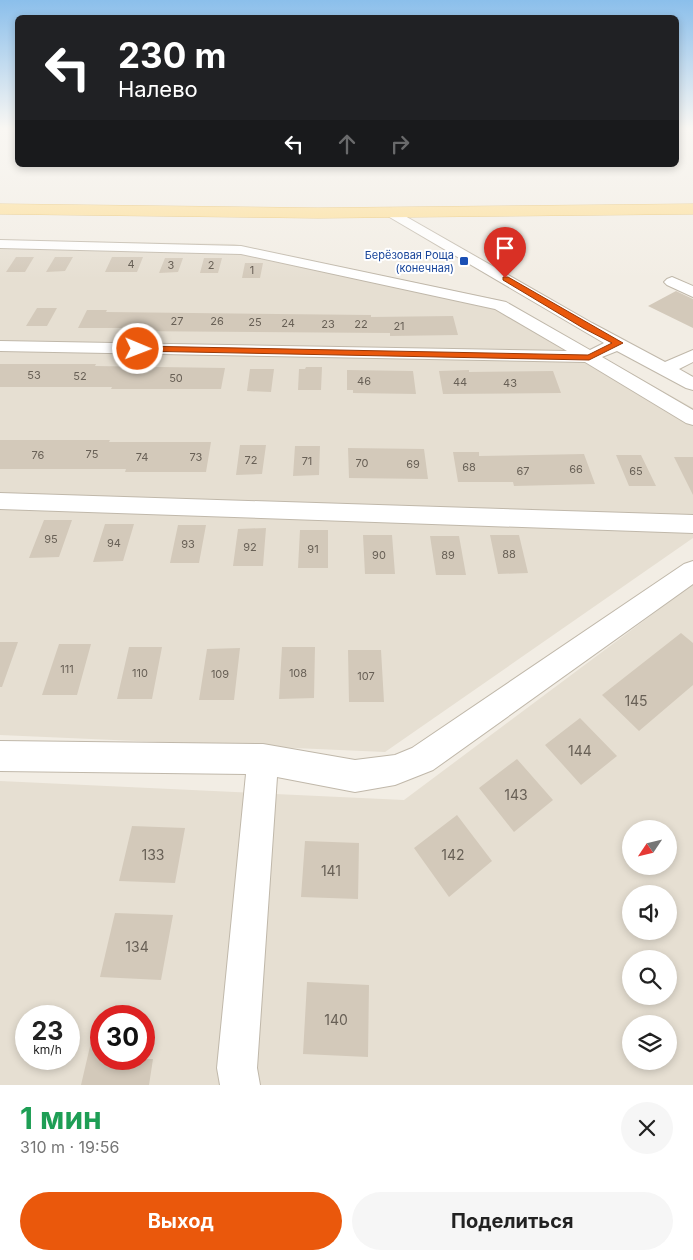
<!DOCTYPE html>
<html lang="ru">
<head>
<meta charset="utf-8">
<style>
	body { margin:0; font-family:Inter,sans-serif; background:#f6f6f6; color:#222; height:100vh; display:flex; flex-direction:column; font-size:19px; white-space:nowrap }
	* { box-sizing:border-box; margin:0 }
	p { font-size:16px; color:#767676 }
	.icon { flex:none; width:28px; height:28px; fill:none; stroke:currentColor; stroke-width:2; stroke-linecap:round; stroke-linejoin:round }
	.map { position:relative; height:1085px; overflow:hidden }
	.panel { display:flex; flex-direction:column; background:#fff; flex:1 }
	.panel>* { flex:none }
	.hud { position:absolute; left:15px; top:15px; width:664px; height:152px; border-radius:8px; box-shadow:0 2px 8px #0003; background:#202124; color:#fff; overflow:hidden }
	.needle { width:32px; rotate:235deg }
	.controls { position:absolute; left:622px; top:820px; display:grid; gap:10px }
	.controls a { display:grid; place-items:center; width:55px; height:55px; border-radius:50%; background:#fff; box-shadow:0 2px 8px #0003; font-size:25px }
	.speed { position:absolute; left:15px; top:1005px; display:flex; gap:10px; font-size:25px; font-weight:700; text-align:center }
	.speed>* { display:grid; place-content:center; width:65px; height:65px; border-radius:50%; background:#fff; box-shadow:0 2px 8px #0003; line-height:1 }
	.speed small { font-size:12px; font-weight:400 }
	.speed .limit { border:8px solid #d22; background:#fff; color:#111 }
	.pin { position:absolute; display:grid; place-items:center; width:42px; height:42px; color:#fff; margin:-51px -21px; border-radius:50% 50% 50% 0; rotate:-45deg; box-shadow:0 0 5px #0007 }
	.pin .icon { rotate:45deg }
	.me { position:absolute; width:55px; margin:-28px; rotate:91deg; stroke-linejoin:round; filter:drop-shadow(0 0 4px #0008) }
	.turn { display:flex; align-items:center; gap:18px; height:105px; padding:0 20px; font-size:22px }
	.turn .icon { width:65px; height:65px; stroke-width:2.5 }
	.turn b { display:block; font-size:35px; line-height:42px }
	.lanes { display:flex; align-items:center; height:48px; padding:0 20px; background:#0003; justify-content:center; gap:25px; direction:ltr }
	.lanes .off { opacity:.35 }
	.round { display:grid; place-items:center; flex:none; width:52px; height:52px; border-radius:26px; background:#f6f6f6 }
	.headline { display:flex; align-items:center; justify-content:space-between; height:85px; padding:0 20px }
	h1 { font-size:30px; font-weight:700; line-height:38px; color:#1e9e55 }
	.primary-button { display:flex; gap:10px; margin-top:auto; padding:10px 20px }
	.primary-button a { flex:1; height:58px; border-radius:30px; background:#ea580c; color:#fff; font-size:20px; font-weight:700; line-height:58px; text-align:center }
	.primary-button a+a { background:#f6f6f6; color:#222 }
	.map>svg:first-child { display:block }
	.residential { fill:#e6dfd2; fill-rule:evenodd }
	.building { fill:#d3c9ba }
	.lines { fill:none; stroke-linecap:round; stroke-linejoin:round }
	.minor-casing { stroke:#c0b8aa; stroke-width:2 }
	.major-casing { stroke:#e2ba62; stroke-width:1 }
	.minor { fill:#fff; fill-rule:evenodd }
	.major { fill:#fddd92; fill-rule:evenodd }
	.route { fill:#ea580c; stroke:#983908 }
	.transit-dot { fill:#1a4fb4; stroke:#fff; stroke-width:2 }
	.labels { text-anchor:middle; dominant-baseline:central; stroke-width:4; stroke-linejoin:round; paint-order:stroke }
	.far-transit-label { font-size:11px; fill:#164399; stroke:#fff; text-anchor:end }
	.number-label { font-size:11px; fill:#686056 }
	.near-number-label { font-size:14px; fill:#686056 }
</style>
</head>
<body>
<div class="map">
<svg width="693" height="1085" viewBox="0 0 693 1085">
	<rect width="100%" height="100%" fill="#f2ede4"/>
	<!-- residential -->
	<path class="residential" d="M0 240 234 244 501 300 693 408V538L385 752 0 735Z
		M693 584V1085H0V781L404 800ZM631 829H669V866H631ZM631 894H669V931H631ZM631 959H669V996H631ZM26 1016H69V1059H26ZM101 1016H144V1059H101ZM631 1024H669V1061H631Z"/>
	<!-- building -->
	<path class="building" d="M16 257H34L25 272H6Z
		M55 257H73L65 271 46 272Z
		M112 257H143L137 272H105Z
		M165 258H183L178 272 159 273Z
		M204 258H222L218 273H200Z
		M245 263H263L260 278H242Z
		M676 291 693 299V328L648 306Z
		M37 308H57L47 326H26Z
		M87 310H107L106 312 371 315V317L453 316 458 335 390 336V333L123 331 124 328H78Z
		M0 364H96L95 366 225 368 221 389H111L112 387H0Z
		M306 367H322L321 390H298L299 369H305Z
		M250 369H274L271 392 247 391Z
		M347 370 413 371 416 394 353 393V390H347Z
		M469 370V372L553 371 561 393 443 394 439 371Z
		M0 440H110L109 442H211L206 472H125L126 469H0Z
		M240 445H266L262 474 236 475Z
		M295 446H320L319 475 293 476Z
		M348 448 424 449 428 479 349 478Z
		M453 452H479V456L584 454 595 484 514 486 513 482H458Z
		M616 455H641L656 486H629Z
		M674 457H693V495Z
		M44 520H72L59 557 29 558Z
		M105 524H134L123 561 93 562Z
		M178 525H206L199 563H170Z
		M266 528 263 566H233L238 529Z
		M300 530H328V568H298Z
		M363 535H392L395 574H365Z
		M490 535H519L528 573 498 574Z
		M430 536H459L466 575H436Z
		M681 633 693 643V685L639 731 602 695Z
		M0 642H18L2 687H0Z
		M59 644H91L77 695H42Z
		M129 647H162L152 699H117Z
		M282 647H315L314 698 279 699Z
		M240 648 234 700H199L207 649Z
		M348 650H381L384 702H349Z
		M580 718 617 756 581 785 545 745Z
		M517 759 553 800 514 832 479 788Z
		M457 815 492 861 449 897 414 848Z
		M132 826 185 828 175 883 119 881Z
		M305 841 359 843 358 899 301 897Z
		M115 913 173 915 161 980 100 977Z
		M307 982 369 985 368 1057 303 1054Z
		M95 1025 101 1026V1059H153L149 1085H81Z"/>
	<g class="lines">
		<!-- minor casing -->
		<g class="minor-casing">
			<path id="minor" d="M391 208 592 323 665 362 693 350V362L679 369 693 377V390L686 388 617 351 602 357 693 410V425L686 423 585 362 0 351V341L567 351 495 309 241 254 0 248V240L241 246 506 302 590 350 604 343 386 215 384 212 386 209Z
				M672 277 693 286V297L667 285 664 282 667 279Z
				M0 493 693 515V533L0 509Z
				M693 561V584L433 770 395 785 355 792 277 777 257 1068 260 1085H220L217 1068 246 774 0 771V741L263 744 355 760 395 755 412 748 684 564Z"/>
		</g>
		<!-- major casing -->
		<g class="major-casing">
			<path id="major" d="M0 204 318 208 693 204V214L318 218 0 214Z"/>
		</g>
		<!-- minor -->
		<use href="#minor" class="minor"/>
		<!-- major -->
		<use href="#major" class="major"/>
	</g>
	<!-- sky -->
	<linearGradient id="sky" x2="0" y2="1"><stop stop-color="#8bbfeb"/><stop offset="0.46" stop-color="#f9f7f3"/><stop offset="1" stop-color="#f9f7f3" stop-opacity="0"/></linearGradient>
	<rect width="693" height="279" fill="url(#sky)"/>
	<!-- route -->
	<path class="route" d="M503 277H508L623 343 589 360 138 351 133 349 138 346 588 355 612 343 583 328 503 280Z"/>
	<!-- markers -->
	<rect class="transit-dot" x="459" y="256" width="10" height="10" rx="2.5"/>
	<g class="labels">
		<!-- far-transit labels -->
		<g class="far-transit-label">
			<text x="454" y="255">Берёзовая Роща<tspan x="454" dy="13">(конечная)</tspan></text>
		</g>
		<!-- number labels -->
		<g class="number-label">
			<text x="131" y="264">4</text>
			<text x="171" y="265">3</text>
			<text x="211" y="265">2</text>
			<text x="252" y="270">1</text>
			<text x="177" y="321">27</text>
			<text x="217" y="321">26</text>
			<text x="255" y="322">25</text>
			<text x="288" y="323">24</text>
			<text x="328" y="324">23</text>
			<text x="361" y="324">22</text>
			<text x="399" y="326">21</text>
			<text x="34" y="375">53</text>
			<text x="80" y="376">52</text>
			<text x="176" y="378">50</text>
			<text x="364" y="381">46</text>
			<text x="460" y="382">44</text>
			<text x="510" y="383">43</text>
			<text x="92" y="454">75</text>
			<text x="38" y="455">76</text>
			<text x="142" y="457">74</text>
			<text x="196" y="457">73</text>
			<text x="251" y="460">72</text>
			<text x="307" y="461">71</text>
			<text x="362" y="463">70</text>
			<text x="413" y="464">69</text>
			<text x="469" y="467">68</text>
			<text x="576" y="469">66</text>
			<text x="523" y="471">67</text>
			<text x="636" y="471">65</text>
			<text x="51" y="539">95</text>
			<text x="114" y="543">94</text>
			<text x="188" y="544">93</text>
			<text x="250" y="547">92</text>
			<text x="313" y="549">91</text>
			<text x="509" y="554">88</text>
			<text x="379" y="555">90</text>
			<text x="448" y="555">89</text>
			<text x="67" y="669">111</text>
			<text x="140" y="673">110</text>
			<text x="298" y="673">108</text>
			<text x="220" y="674">109</text>
			<text x="366" y="676">107</text>
		</g>
		<!-- near-number labels -->
		<g class="near-number-label">
			<text x="636" y="700">145</text>
			<text x="580" y="750">144</text>
			<text x="516" y="794">143</text>
			<text x="153" y="854">133</text>
			<text x="453" y="854">142</text>
			<text x="331" y="870">141</text>
			<text x="137" y="946">134</text>
			<text x="336" y="1019">140</text>
		</g>
	</g>
</svg>
<div class="controls">
<a><svg class="needle" viewBox="-14 -14 28 28"><path d="M0-13l5 13h-10z" fill="#e53935"/><path d="M0 13l5-13h-10z" fill="#767676"/></svg></a>
<a><svg class="icon" aria-label="sound" viewBox="0 0 24 24"><path d="M4 9h4l5-4v14l-5-4H4zM17 9q2 3 0 6"/></svg></a>
<a><svg class="icon" aria-label="search" viewBox="0 0 24 24"><circle cx="10" cy="10" r="6"/><path d="M15 15l6 6"/></svg></a>
<a><svg class="icon" aria-label="layers" viewBox="0 0 24 24"><path d="M12 4l9 5-9 5-9-5zM3 14l9 5 9-5"/></svg></a>
</div>
<div class="speed"><div>23<small>km/h</small></div><div class="limit">30</div></div>
<div class="pin" style="left:505px;top:278px;background:#d93025"><svg class="icon" aria-label="arrive" viewBox="0 0 24 24"><path d="M6 21V4h12l-3 4 3 4H6"/></svg></div>
<svg class="me" style="left:138px;top:349px" viewBox="-20 -20 40 40"><circle r="17" fill="#ea580c" stroke="#fff" stroke-width="3"/><path d="M0-11L8 9 0 5-8 9z" fill="#fff"/></svg>
<div class="hud">
<div class="turn"><svg class="icon" aria-label="left" viewBox="0 0 24 24"><path d="M17 20v-9H6M10 6l-5 5 5 5"/></svg><div><b>230 m</b>Налево</div></div>
<div class="lanes"><svg class="icon" aria-label="left" viewBox="0 0 24 24"><path d="M17 20v-9H6M10 6l-5 5 5 5"/></svg><svg class="icon off" aria-label="ahead" viewBox="0 0 24 24"><path d="M12 20V5M6 11l6-6 6 6"/></svg><svg class="icon off" aria-label="right" viewBox="0 0 24 24"><path d="M7 20v-9h11M14 6l5 5-5 5"/></svg></div>
</div>
</div>
<section class="panel">
<div class="headline"><div><h1>1 мин</h1><p>310 m · 19:56</p></div><a class="round"><svg class="icon" aria-label="close" viewBox="0 0 24 24"><path d="M6 6l12 12M18 6L6 18"/></svg></a></div>
<div class="primary-button"><a>Выход</a><a>Поделиться</a></div>
</section>
</body>
</html>
